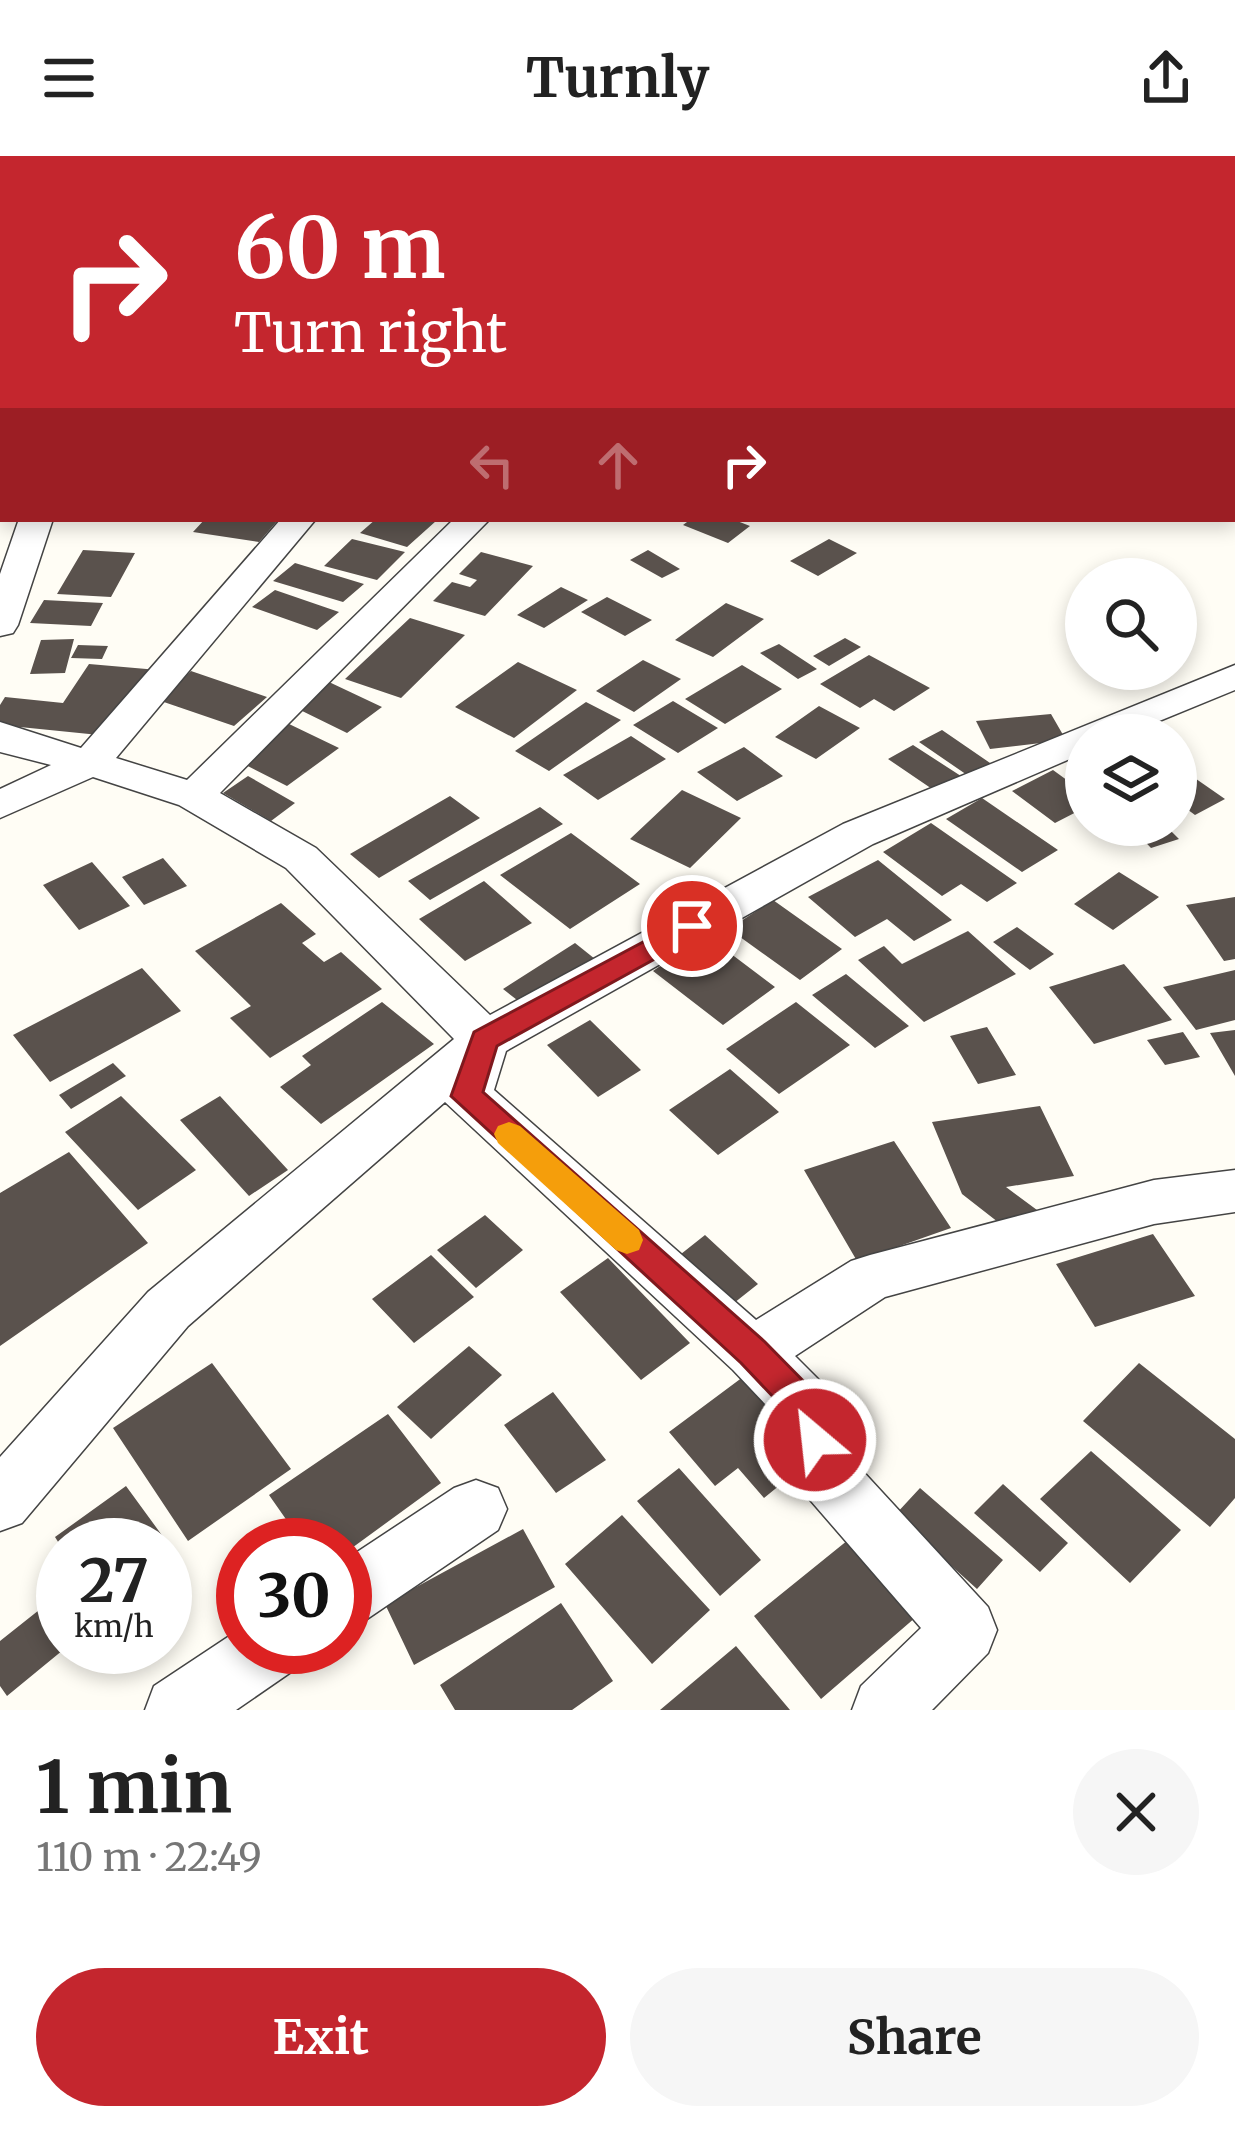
<!DOCTYPE html>
<html lang="en">
<head>
<meta charset="utf-8">
<style>
	body { margin:0; font-family:Merriweather,serif; background:#f6f6f6; color:#222; height:100vh; display:flex; flex-direction:column; font-size:45px; white-space:nowrap }
	* { box-sizing:border-box; margin:0 }
	p { font-size:39px; color:#767676 }
	.icon { flex:none; width:66px; height:66px; fill:none; stroke:currentColor; stroke-width:2; stroke-linecap:round; stroke-linejoin:round }
	.map { position:relative; height:1554px; overflow:hidden }
	.panel { display:flex; flex-direction:column; background:#fff; flex:1 }
	.panel>* { flex:none }
	.hud { position:absolute; left:0px; top:0px; width:1236px; height:366px; box-shadow:0 6px 18px #0003; background:#c4262e; color:#fff; overflow:hidden }
	.tools { position:absolute; left:1065px; top:402px; display:grid; gap:24px }
	.tools a { display:grid; place-items:center; width:132px; height:132px; border-radius:50%; background:#fff; box-shadow:0 6px 18px #0003; font-size:60px }
	.speed { position:absolute; left:36px; top:1362px; display:flex; gap:24px; font-size:60px; font-weight:700; text-align:center }
	.speed>* { display:grid; place-content:center; width:156px; height:156px; border-radius:50%; background:#fff; box-shadow:0 6px 18px #0003; line-height:1 }
	.speed small { font-size:30px; font-weight:400 }
	.speed .limit { border:18px solid #d22; background:#fff; color:#111 }
	.pin { position:absolute; display:grid; place-items:center; width:102px; height:102px; color:#fff; margin:-51px; border:6px solid #fff; border-radius:50%; box-shadow:0 3px 12px #0007 }
	.me { position:absolute; width:132px; margin:-66px; rotate:332deg; stroke-linejoin:round; filter:drop-shadow(0 0 9px #0008) }
	.turn { display:flex; align-items:center; gap:42px; height:252px; padding:0 36px; font-size:54px }
	.turn .icon { width:156px; height:156px; stroke-width:2.5 }
	.turn b { display:block; font-size:84px; line-height:102px }
	.lanes { display:flex; align-items:center; height:114px; padding:0 36px; background:#0003; justify-content:center; gap:60px; direction:ltr }
	.lanes .off { opacity:.35 }
	.round { display:grid; place-items:center; flex:none; width:126px; height:126px; border-radius:63px; background:#f6f6f6 }
	.head { display:flex; align-items:center; justify-content:space-between; height:204px; padding:0 36px }
	h1 { font-size:72px; font-weight:700; line-height:90px }
	.button { display:flex; gap:24px; margin-top:auto; padding:24px 36px }
	.button a { flex:1; height:138px; border-radius:72px; background:#c4262e; color:#fff; font-size:48px; font-weight:700; line-height:138px; text-align:center }
	.button a+a { background:#f6f6f6; color:#222 }
	header { display:flex; justify-content:space-between; align-items:center; height:156px; padding:0 36px; background:#fff; font-size:54px; font-weight:700 }
	.map>svg:first-child { display:block }
	.building { fill:#5a524d }
	.lines { fill:none; stroke-linecap:round; stroke-linejoin:round }
	.lane-casing { stroke:#444; stroke-width:3 }
	.street-casing { stroke:#444; stroke-width:3 }
	.primary-casing { stroke:#222; stroke-width:3 }
	.lane { fill:#fff; fill-rule:evenodd }
	.street { fill:#fff; fill-rule:evenodd }
	.primary { fill:#f9d66b; fill-rule:evenodd }
	.route { fill:#c4262e; stroke:#7f191e; stroke-width:3 }
	.slow { fill:#f59e0b }
</style>
</head>
<body>
<header><svg class="icon" aria-label="menu" viewBox="0 0 24 24"><path d="M4 6h16M4 12h16M4 18h16"/></svg>Turnly<svg class="icon" aria-label="share" viewBox="0 0 24 24"><path d="M12 15V3M7 8l5-5 5 5M5 13v7h14v-7"/></svg></header>
<div class="map">
<svg width="1235" height="1554" viewBox="0 0 1235 1554">
	<rect width="100%" height="100%" fill="#fffdf5"/>
	<!-- building -->
	<path class="building" d="M205 363H279L259 386 193 376Z
		M376 363H429L436 365 407 391 360 377Z
		M691 363H732L750 370 728 387 683 369Z
		M352 383 405 396 377 424 324 410Z
		M829 383 857 397 818 420 790 405Z
		M83 394 135 397 111 441 57 438Z
		M648 394 680 413 662 422 630 404Z
		M481 396 533 410 485 460 433 445 452 426 470 431 477 424 459 418Z
		M295 407 364 428 343 446 273 425Z
		M561 431 588 444 544 472 517 459Z
		M275 434 339 456 317 474 252 451Z
		M607 441 652 464 625 480 581 456Z
		M44 444 103 447 91 470 30 467Z
		M726 447 764 463 713 501 675 484Z
		M410 462 465 479 401 542 345 523Z
		M845 482 861 491 829 510 813 500Z
		M74 483 65 517 30 518 41 484Z
		M779 488 817 513 798 523 760 497Z
		M78 489 108 490 102 503 71 502Z
		M869 499 930 532 894 555 874 543 860 552 820 528Z
		M643 504 681 523 634 556 596 535Z
		M518 506 577 534 514 582 455 551Z
		M89 508 158 514 109 580 0 569V549L5 541 63 547Z
		M742 509 782 533 725 568 685 543Z
		M191 515 267 541 234 570 158 544Z
		M329 526 382 551 347 577 294 551Z
		M673 545 718 572 678 597 633 569Z
		M586 546 621 564 549 615 515 595Z
		M819 550 860 572 816 603 775 581Z
		M1051 558 1066 584 990 593 976 565Z
		M287 567 339 592 287 630 236 604Z
		M942 574 993 609 970 621 919 586Z
		M631 580 666 603 598 644 563 619Z
		M913 589 964 622 938 637 888 603Z
		M744 591 783 620 737 645 697 616Z
		M1176 609 1225 643 1195 659 1176 645Z
		M1053 614 1086 638V651L1055 667 1012 635Z
		M248 620 295 647 271 665 223 637Z
		M682 634 741 662 690 712 630 683Z
		M450 640 480 662 379 722 350 698Z
		M982 642 1058 694 1022 716 946 663Z
		M540 651 563 668 430 744 408 725Z
		M931 667 1017 727 987 746 961 728 942 740 883 696Z
		M1129 669H1165L1179 683 1151 692Z
		M571 677 640 728 570 773 500 719Z
		M163 702 187 730 144 749 122 721Z
		M878 704 952 764 914 785 887 763 855 781 808 741Z
		M92 706 130 750 79 774 43 729Z
		M1119 716 1159 741 1113 774 1074 748Z
		M484 725 532 767 465 805 419 763Z
		M1235 741V803L1224 805 1186 749Z
		M773 744 842 793 800 824 729 773Z
		M281 747 316 778 302 787 324 806 341 796 382 833 270 902 230 862 251 850 195 795Z
		M1017 771 1054 798 1030 814 993 786Z
		M968 775 1016 818 924 866 858 804 884 790 902 808Z
		M706 779 775 831 723 869 653 815Z
		M575 787 600 807 530 854 503 833Z
		M1124 808 1172 864 1094 888 1049 831Z
		M142 812 181 855 50 926 13 879Z
		M1235 814V864L1196 874 1163 831Z
		M846 818 909 870 875 892 812 839Z
		M382 846 434 888 321 968 280 931 311 909 302 900Z
		M796 846 850 889 779 938 726 893Z
		M590 864 641 914 598 941 547 889Z
		M987 871 1016 919 978 928 950 880Z
		M1235 874V920L1210 877Z
		M1183 876 1200 901 1165 909 1147 884Z
		M113 907 126 920 71 953 59 939Z
		M730 913 779 956 718 999 669 954Z
		M121 940 196 1014 138 1054 65 976Z
		M220 940 288 1014 249 1040 180 964Z
		M1040 950 1074 1020 1006 1031 1037 1054 1012 1077 962 1038 932 966Z
		M894 985 951 1072 857 1105 804 1014Z
		M69 996 148 1087 0 1190V1037Z
		M485 1059 523 1094 476 1132 437 1094Z
		M1153 1078 1195 1140 1095 1171 1056 1108Z
		M705 1079 758 1128 734 1147 681 1098Z
		M431 1099 474 1141 414 1187 372 1143Z
		M608 1102 690 1187 641 1224 560 1136Z
		M469 1190 502 1219 431 1283 397 1251Z
		M212 1207 291 1313 188 1385 113 1272Z
		M1139 1207 1235 1283V1342L1210 1371 1083 1265Z
		M751 1215 799 1267 776 1283 802 1311 764 1342 738 1312 715 1330 669 1276Z
		M553 1236 606 1304 556 1337 504 1269Z
		M388 1258 441 1327 345 1397V1389H304L269 1339Z
		M1091 1295 1181 1374 1130 1427 1040 1343Z
		M679 1312 761 1404 720 1440 637 1345Z
		M1003 1328 1068 1387 1040 1416 974 1357Z
		M126 1330 180 1404 165 1415V1389H60L55 1381Z
		M920 1332 1003 1404 977 1433 895 1359Z
		M622 1359 710 1454 652 1508 565 1408Z
		M523 1373 555 1431 414 1509 385 1448Z
		M848 1384 916 1461 821 1543 754 1460Z
		M63 1435V1494L7 1540 0 1530V1485Z
		M561 1447 613 1525 572 1554H455L440 1529Z
		M736 1490 790 1554H660Z"/>
	<g class="lines">
		<!-- lane casing -->
		<g class="lane-casing">
			<path id="lane" d="M843 0H861L864 3H846Z"/>
		</g>
		<!-- street casing -->
		<g class="street-casing">
			<path id="street" d="M19 363H53L18 469 13 477 0 480V418Z
				M281 363H316L116 602 187 624 454 363H490L220 637 316 692 490 859 843 668 1235 509V534L1125 579H1086V596L873 688 506 895 494 934 756 1164 851 1105 870 1099 1154 1024 1235 1014V1056L1154 1068 885 1141 795 1200 833 1238 841 1257 847 1298 988 1451 997 1474 988 1497 932 1554H852L861 1530 921 1472 798 1330 789 1310 784 1268 733 1214 445 946 188 1170 22 1367 0 1375V1301L148 1136 454 883 286 712 179 649 93 621 0 662V633L51 609 0 596V566L81 592Z
				M476 1324 498 1332 507 1353 498 1374 367 1463 345 1473V1404L454 1332Z
				M243 1471V1491H303L294 1514 236 1554H145L154 1530Z"/>
		</g>
		<!-- primary casing -->
		<g class="primary-casing">
			<path id="primary" d="M1077 0H1111L1113 3H1079Z
				M1233 162H1235V188H1233Z"/>
		</g>
		<!-- lane -->
		<use href="#lane" class="lane"/>
		<!-- street -->
		<use href="#street" class="street"/>
		<!-- primary -->
		<use href="#primary" class="primary"/>
	</g>
	<!-- route -->
	<path class="route" d="M692 760 706 770 702 777 497 890 483 936 765 1186 824 1246 833 1284 828 1295 815 1300 803 1295 795 1264 741 1207 451 940 474 876Z"/>
	<!-- slow -->
	<path class="slow" d="M509 966 520 970 639 1074 643 1084 639 1094 627 1098 616 1094 498 987 494 978 498 970Z"/>
</svg>
<div class="tools">
<a><svg class="icon" aria-label="search" viewBox="0 0 24 24"><circle cx="10" cy="10" r="6"/><path d="M15 15l6 6"/></svg></a>
<a><svg class="icon" aria-label="layers" viewBox="0 0 24 24"><path d="M12 4l9 5-9 5-9-5zM3 14l9 5 9-5"/></svg></a>
</div>
<div class="speed"><div>27<small>km/h</small></div><div class="limit">30</div></div>
<div class="pin" style="left:692px;top:770px;background:#d93025"><svg class="icon" aria-label="arrive" viewBox="0 0 24 24"><path d="M6 21V4h12l-3 4 3 4H6"/></svg></div>
<svg class="me" style="left:815px;top:1284px" viewBox="-20 -20 40 40"><circle r="17" fill="#c4262e" stroke="#fff" stroke-width="3"/><path d="M0-11L8 9 0 5-8 9z" fill="#fff"/></svg>
<div class="hud">
<div class="turn"><svg class="icon" aria-label="right" viewBox="0 0 24 24"><path d="M7 20v-9h11M14 6l5 5-5 5"/></svg><div><b>60 m</b>Turn right</div></div>
<div class="lanes"><svg class="icon off" aria-label="left" viewBox="0 0 24 24"><path d="M17 20v-9H6M10 6l-5 5 5 5"/></svg><svg class="icon off" aria-label="ahead" viewBox="0 0 24 24"><path d="M12 20V5M6 11l6-6 6 6"/></svg><svg class="icon" aria-label="right" viewBox="0 0 24 24"><path d="M7 20v-9h11M14 6l5 5-5 5"/></svg></div>
</div>
</div>
<section class="panel">
<div class="head"><div><h1>1 min</h1><p>110 m · 22:49</p></div><a class="round"><svg class="icon" aria-label="close" viewBox="0 0 24 24"><path d="M6 6l12 12M18 6L6 18"/></svg></a></div>
<div class="button"><a>Exit</a><a>Share</a></div>
</section>
</body>
</html>
